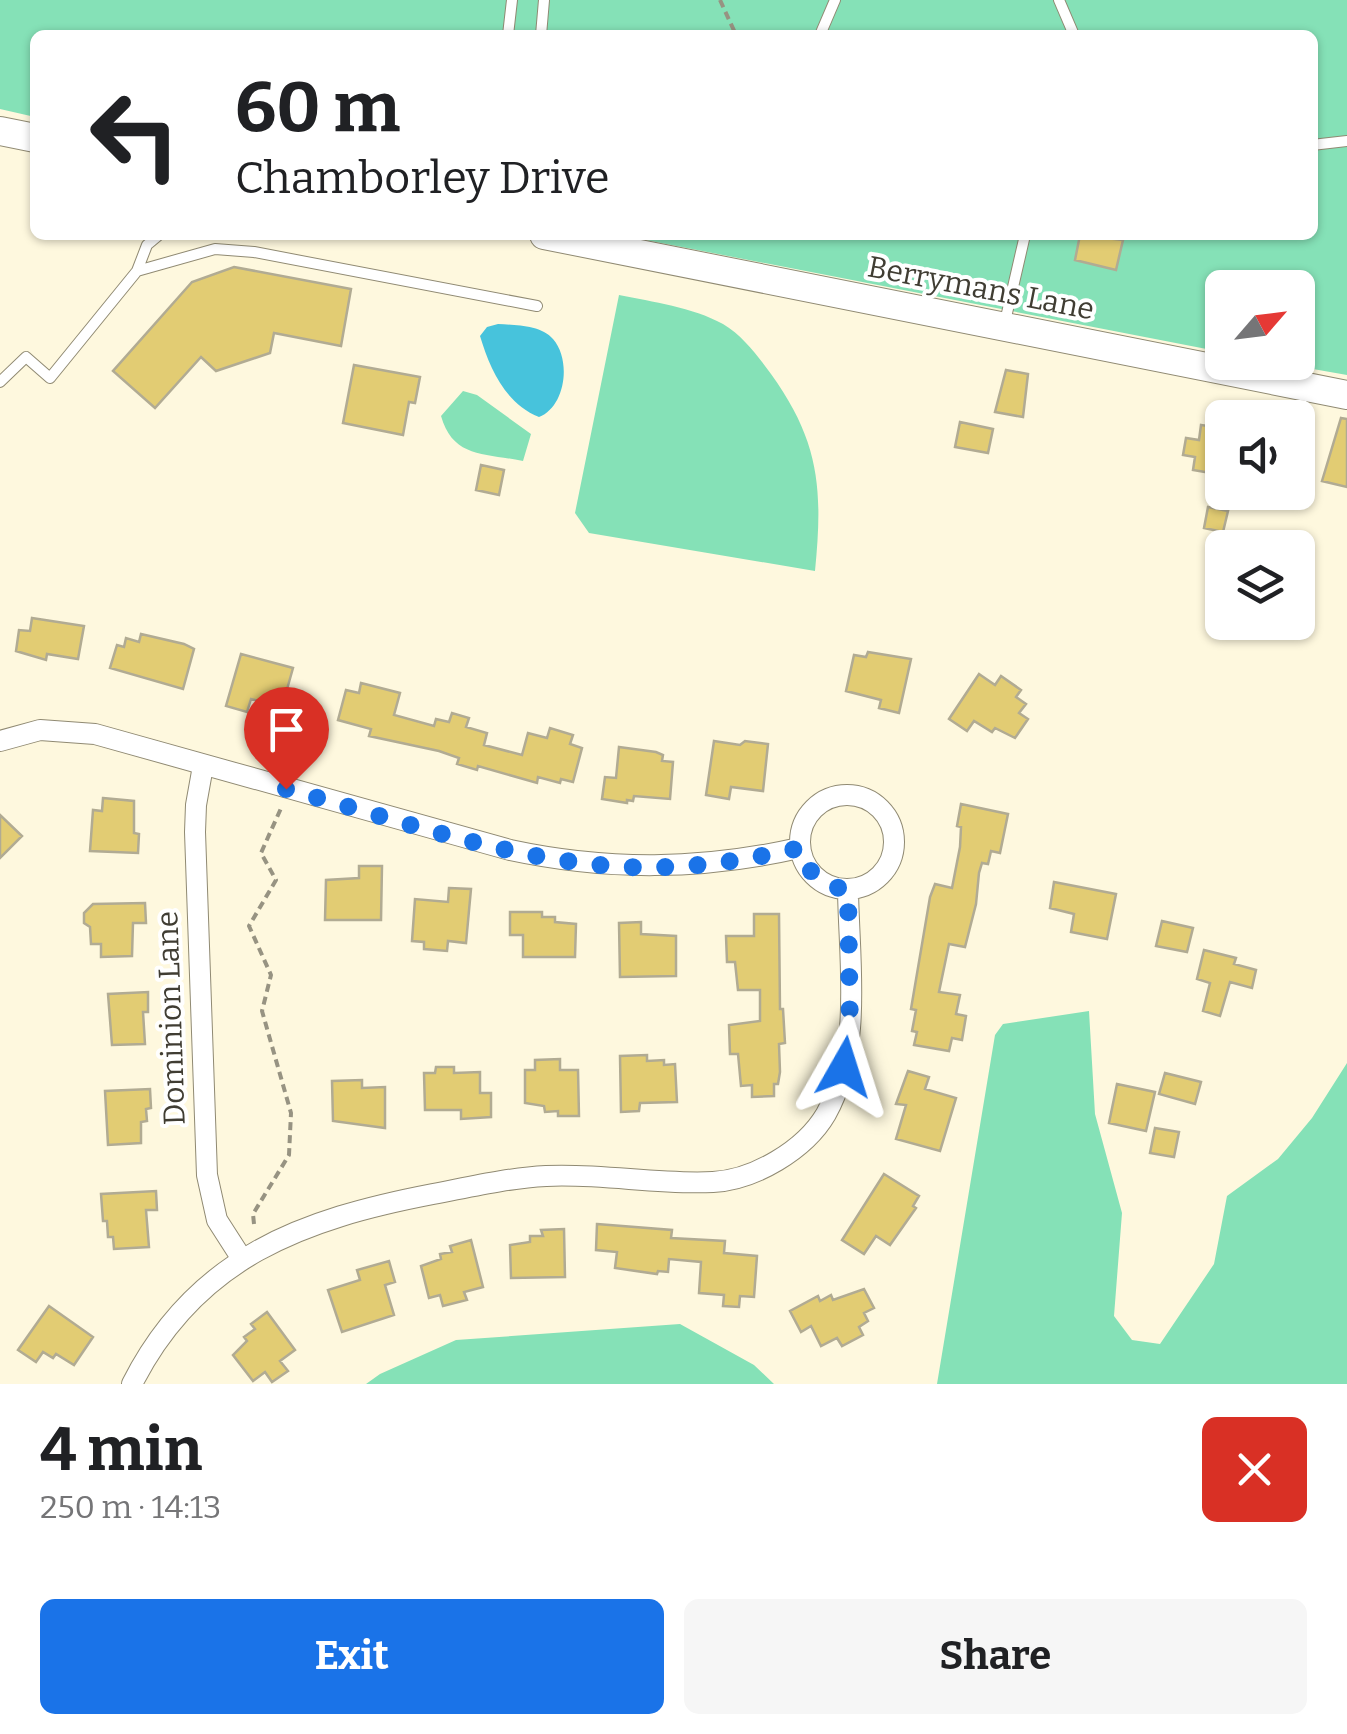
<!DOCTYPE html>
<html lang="en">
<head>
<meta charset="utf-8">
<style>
	body { margin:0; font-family:Bitter,serif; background:#f6f6f6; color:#202124; height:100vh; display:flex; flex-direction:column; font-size:38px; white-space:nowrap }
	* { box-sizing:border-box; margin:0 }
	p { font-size:32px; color:#757577 }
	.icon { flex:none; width:55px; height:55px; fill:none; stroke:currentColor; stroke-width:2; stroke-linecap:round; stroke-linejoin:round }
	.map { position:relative; height:1384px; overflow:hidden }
	.details { display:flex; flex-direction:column; background:#fff; flex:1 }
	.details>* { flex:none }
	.hud { position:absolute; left:30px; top:30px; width:1288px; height:210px; border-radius:15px; box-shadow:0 2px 8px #0004; background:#fff; color:#202124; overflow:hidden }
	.needle { width:65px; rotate:62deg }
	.tools { position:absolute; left:1205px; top:270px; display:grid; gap:20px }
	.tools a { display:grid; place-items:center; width:110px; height:110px; border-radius:15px; background:#fff; box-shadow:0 2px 8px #0004; font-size:50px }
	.pin { position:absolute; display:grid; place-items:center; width:85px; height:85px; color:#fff; margin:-102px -42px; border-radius:50% 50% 50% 0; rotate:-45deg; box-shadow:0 0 10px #0007 }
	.pin .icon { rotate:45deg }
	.me { position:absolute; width:110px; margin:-55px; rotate:6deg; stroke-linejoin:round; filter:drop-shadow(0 0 8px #0008) }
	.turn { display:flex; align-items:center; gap:35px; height:210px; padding:0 40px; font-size:45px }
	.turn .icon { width:130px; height:130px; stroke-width:2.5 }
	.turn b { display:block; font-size:70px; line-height:85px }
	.round { display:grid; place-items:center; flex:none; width:105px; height:105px; border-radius:15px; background:#f6f6f6 }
	.head { display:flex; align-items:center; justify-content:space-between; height:170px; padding:0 40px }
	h1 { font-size:60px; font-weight:700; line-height:75px }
	.button { display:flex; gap:20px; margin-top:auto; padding:20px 40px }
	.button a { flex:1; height:115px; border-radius:15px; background:#1a73e8; color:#fff; font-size:40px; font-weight:700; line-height:115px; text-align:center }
	.button a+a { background:#f6f6f6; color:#202124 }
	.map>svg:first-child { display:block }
	.green { fill:#85e1b7 }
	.water { fill:#47c3dc }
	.building { fill:#e2cc73; stroke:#b1ab93; stroke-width:2.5 }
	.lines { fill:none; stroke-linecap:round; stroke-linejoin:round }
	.lane-casing { stroke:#908a73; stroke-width:12 }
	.street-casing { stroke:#908a73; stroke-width:22 }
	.secondary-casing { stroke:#908a73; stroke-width:30 }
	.path { stroke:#979382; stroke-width:4; stroke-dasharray:8 5; stroke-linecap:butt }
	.lane { stroke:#fff; stroke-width:10 }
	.street { stroke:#fff; stroke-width:20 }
	.secondary { stroke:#fff; stroke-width:28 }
	.route { stroke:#1a73e8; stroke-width:18; stroke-dasharray:0 32.4 }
	.labels { text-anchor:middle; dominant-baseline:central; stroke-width:8; stroke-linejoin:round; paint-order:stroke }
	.street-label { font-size:30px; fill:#403d33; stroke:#fff }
</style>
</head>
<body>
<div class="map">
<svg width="1347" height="1384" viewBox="0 0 1347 1384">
	<rect width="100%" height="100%" fill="#fef8de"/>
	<!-- green -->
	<path class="green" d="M0 0H1347V375L1279 363 1298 362V288H1222V352L620 235H1312V35H35V117L0 109Z
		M619 295C653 302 692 307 723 324 743 336 757 355 771 374 820 442 823 490 815 571L589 533 575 513Z
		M463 391 477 395 531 434 523 461C484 453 453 458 441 416Z
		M1089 1011 1095 1114 1122 1213 1114 1316 1132 1340 1160 1344 1214 1264 1227 1196 1278 1159 1312 1118 1347 1063V1384H937L995 1035 1003 1024Z
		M680 1324 754 1365 774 1384H366L380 1374 456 1340Z"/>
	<!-- water -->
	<path class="water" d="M498 324C515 325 541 325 553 339 572 361 565 407 539 417 505 403 490 369 480 336L487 327Z"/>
	<!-- building -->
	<path class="building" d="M1080 235 1123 240 1116 270 1075 260Z
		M234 267 351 289 341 346 274 333 270 353 216 371 201 357 155 408 113 371 192 282Z
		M354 365 420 377 415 403 409 402 403 435 343 423Z
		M1006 370 1028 374 1023 417 995 412Z
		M1341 418 1347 419V487L1322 481Z
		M960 422 993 429 988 453 955 447Z
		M1201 425 1222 428V451L1217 474 1193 470 1195 457 1183 455 1186 438 1199 440Z
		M481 465 504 470 499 495 476 490Z
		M1208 507 1228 511 1223 532 1204 528Z
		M32 618 84 626 78 659 47 654 46 660 16 651 19 630 30 631Z
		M141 634 184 644 194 649 183 689 110 668 117 645 124 647 126 638 139 642Z
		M868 652 911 659 899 713 879 708 881 700 846 691 854 655 866 657Z
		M241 654 293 668 282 707 251 699 247 712 226 706Z
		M979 674 995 685 1001 676 1021 690 1016 697 1026 704 1019 713 1028 719 1015 738 995 728 992 732 974 721 967 731 949 719Z
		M361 683 400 693 394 715 434 726 436 719 449 722 452 713 469 718 466 727 487 733 484 745 522 755 528 733 547 738 550 728 573 735 570 744 582 748 573 782 561 779 560 783 538 777 537 783 478 766 477 770 457 764 459 758 439 751 369 736 371 729 338 720 346 690 359 693Z
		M714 741 740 745 745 741 768 744 763 791 731 787 729 799 706 795Z
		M619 747 656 752 663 755 662 761 673 762 670 799 634 796 633 801 627 800V803L602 799 605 777 616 778Z
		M103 798 134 801V833L139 834 138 853 90 851 93 810 102 811Z
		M961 804 1008 814 1000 853 991 851 988 864 982 863 979 873 976 904 965 947 949 944 939 992 960 995 956 1014 966 1016 962 1040 952 1038 949 1051 914 1045 917 1032 912 1031 916 1010 911 1009 930 897 935 884 952 888 960 847 961 827 957 826Z
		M0 815 22 836 0 858Z
		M359 866H382L381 920H325L326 880 359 878Z
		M1054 882 1116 894 1107 939 1071 932 1074 914 1050 908Z
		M449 888 471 889 466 943 448 941 447 951 424 949V942L412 941 415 899 448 902Z
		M145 903 146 923H133L132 956 101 957V944H91L90 927 84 923V913L93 904Z
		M510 912H542V917H555V922L576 924 575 957H523V935H510Z
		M754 914H779L780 1009H783L785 1043 779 1044 780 1072 778 1084H774V1096L752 1097V1085L741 1086 738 1054H730L729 1025 760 1021V990H738L735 962H727L726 936H754Z
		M1162 921 1193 928 1187 952 1156 946Z
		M641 922V934L676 936V976L620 977 619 923Z
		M1204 950 1236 958 1234 964 1256 970 1252 988 1230 982 1220 1016 1203 1011 1210 983 1197 979Z
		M148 992V1012H143L145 1044 112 1045 108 994Z
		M647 1055V1061L664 1060V1065L675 1064 677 1102 640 1103 639 1111 621 1112 620 1056Z
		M560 1059V1070H578L579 1116H558V1111L545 1112 544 1106 525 1103V1070H535V1060Z
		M436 1067H454V1073L480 1072V1093H491V1117L461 1119V1110H425L424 1073H435Z
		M908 1071 929 1077 925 1089 956 1098 940 1151 896 1139 906 1105 896 1104Z
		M1165 1073 1201 1082 1195 1104 1159 1094Z
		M362 1080V1088L385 1087V1128L333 1121 332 1081Z
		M1117 1084 1155 1092 1146 1131 1109 1123Z
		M150 1089 151 1108 146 1109 147 1121 141 1122V1143L108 1145 105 1091Z
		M1155 1128 1179 1132 1174 1157 1150 1153Z
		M884 1174 919 1196 913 1206 916 1208 890 1245 876 1236 864 1254 842 1240Z
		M156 1191 157 1210H146L149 1247 114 1249 113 1237H108L107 1221H103L101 1194Z
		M597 1224 672 1230 671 1238 725 1241 724 1253 757 1256 754 1297 740 1296 739 1307 723 1306 724 1295 699 1293 701 1262 669 1259 668 1272 658 1271 657 1274 615 1268 617 1252 596 1250Z
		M564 1229 565 1277 511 1278 510 1245 530 1242V1236H543L541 1230Z
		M471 1240 483 1287 464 1292 467 1300 443 1306 440 1295 429 1298 421 1266 441 1259 440 1254 452 1252 450 1246Z
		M389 1261 395 1282 385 1285 394 1315 342 1332 328 1290 360 1280 357 1270Z
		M864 1289 874 1308 864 1313 868 1321 859 1327 863 1335 842 1346 837 1338 821 1346 811 1326 801 1332 790 1311 818 1296 820 1301 831 1295 833 1300Z
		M49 1306 93 1337 74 1365 56 1354 53 1358 43 1352 36 1362 18 1350Z
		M267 1312 295 1350 280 1361 288 1371 272 1382 265 1372 253 1381 233 1355 247 1341 244 1337 255 1329 251 1324Z"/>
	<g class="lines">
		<!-- lane casing -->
		<g class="lane-casing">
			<path id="lane" d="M1059 0 1074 35
				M508 35 512 0
				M541 35 544 0
				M820 35 835 0
				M1312 145 1347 141
				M137 271 147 245 159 235
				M1004 326 1025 235
				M0 382 26 357 50 378 137 271 215 249 254 252 537 306"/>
		</g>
		<!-- street casing -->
		<g class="street-casing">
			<path id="street" d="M0 741 40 730 95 734 510 850C608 871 701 870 799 848
				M203 766 196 805 195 832 207 1175 217 1220 242 1259
				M800 842a47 47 0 1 1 94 0a47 47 0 1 1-94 0Z
				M132 1384C196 1257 303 1219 433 1194 470 1187 508 1178 546 1176 602 1173 657 1185 713 1182 754 1180 805 1150 826 1114 863 1048 849 963 848 890"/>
		</g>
		<!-- secondary casing -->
		<g class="secondary-casing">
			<path id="secondary" d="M0 131 35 138
				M544 235 1347 395"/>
		</g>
		<!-- path -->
		<path class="path" d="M720 0 736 35
			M254 1224 253 1214 289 1155 291 1113 262 1011 271 975 249 926 276 880 261 853 282 806"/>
		<!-- lane -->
		<use href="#lane" class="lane"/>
		<!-- street -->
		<use href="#street" class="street"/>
		<!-- secondary -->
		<use href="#secondary" class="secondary"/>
	</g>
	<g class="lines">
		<!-- route -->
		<path class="route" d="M286 789C389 817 494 855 600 865 668 872 734 863 800 848 808 875 821 885 848 890L850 1034 844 1067"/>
	</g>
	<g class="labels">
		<!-- street labels -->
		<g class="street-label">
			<text transform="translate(981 288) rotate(11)">Berrymans Lane</text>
			<text transform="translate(171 1018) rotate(-92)">Dominion Lane</text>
		</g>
	</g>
</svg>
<div class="tools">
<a><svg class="needle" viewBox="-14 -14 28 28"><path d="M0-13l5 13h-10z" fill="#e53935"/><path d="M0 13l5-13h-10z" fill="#757577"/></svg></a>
<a><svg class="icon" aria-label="sound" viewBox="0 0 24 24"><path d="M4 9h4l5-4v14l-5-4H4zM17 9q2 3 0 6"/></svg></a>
<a><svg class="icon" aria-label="layers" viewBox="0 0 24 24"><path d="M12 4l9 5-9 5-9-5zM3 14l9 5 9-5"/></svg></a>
</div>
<div class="pin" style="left:286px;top:789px;background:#d93025"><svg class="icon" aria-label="arrive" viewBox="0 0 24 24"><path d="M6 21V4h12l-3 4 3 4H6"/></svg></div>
<svg class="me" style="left:844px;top:1067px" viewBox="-20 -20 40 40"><path d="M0-17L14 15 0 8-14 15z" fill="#1a73e8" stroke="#fff" stroke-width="4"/></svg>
<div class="hud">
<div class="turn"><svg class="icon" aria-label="left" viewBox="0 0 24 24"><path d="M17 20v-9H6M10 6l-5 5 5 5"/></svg><div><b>60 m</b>Chamborley Drive</div></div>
</div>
</div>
<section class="details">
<div class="head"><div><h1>4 min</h1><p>250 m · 14:13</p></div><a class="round" style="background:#d93025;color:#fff"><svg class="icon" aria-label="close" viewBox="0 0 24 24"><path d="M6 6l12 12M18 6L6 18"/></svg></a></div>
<div class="button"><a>Exit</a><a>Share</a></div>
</section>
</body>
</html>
